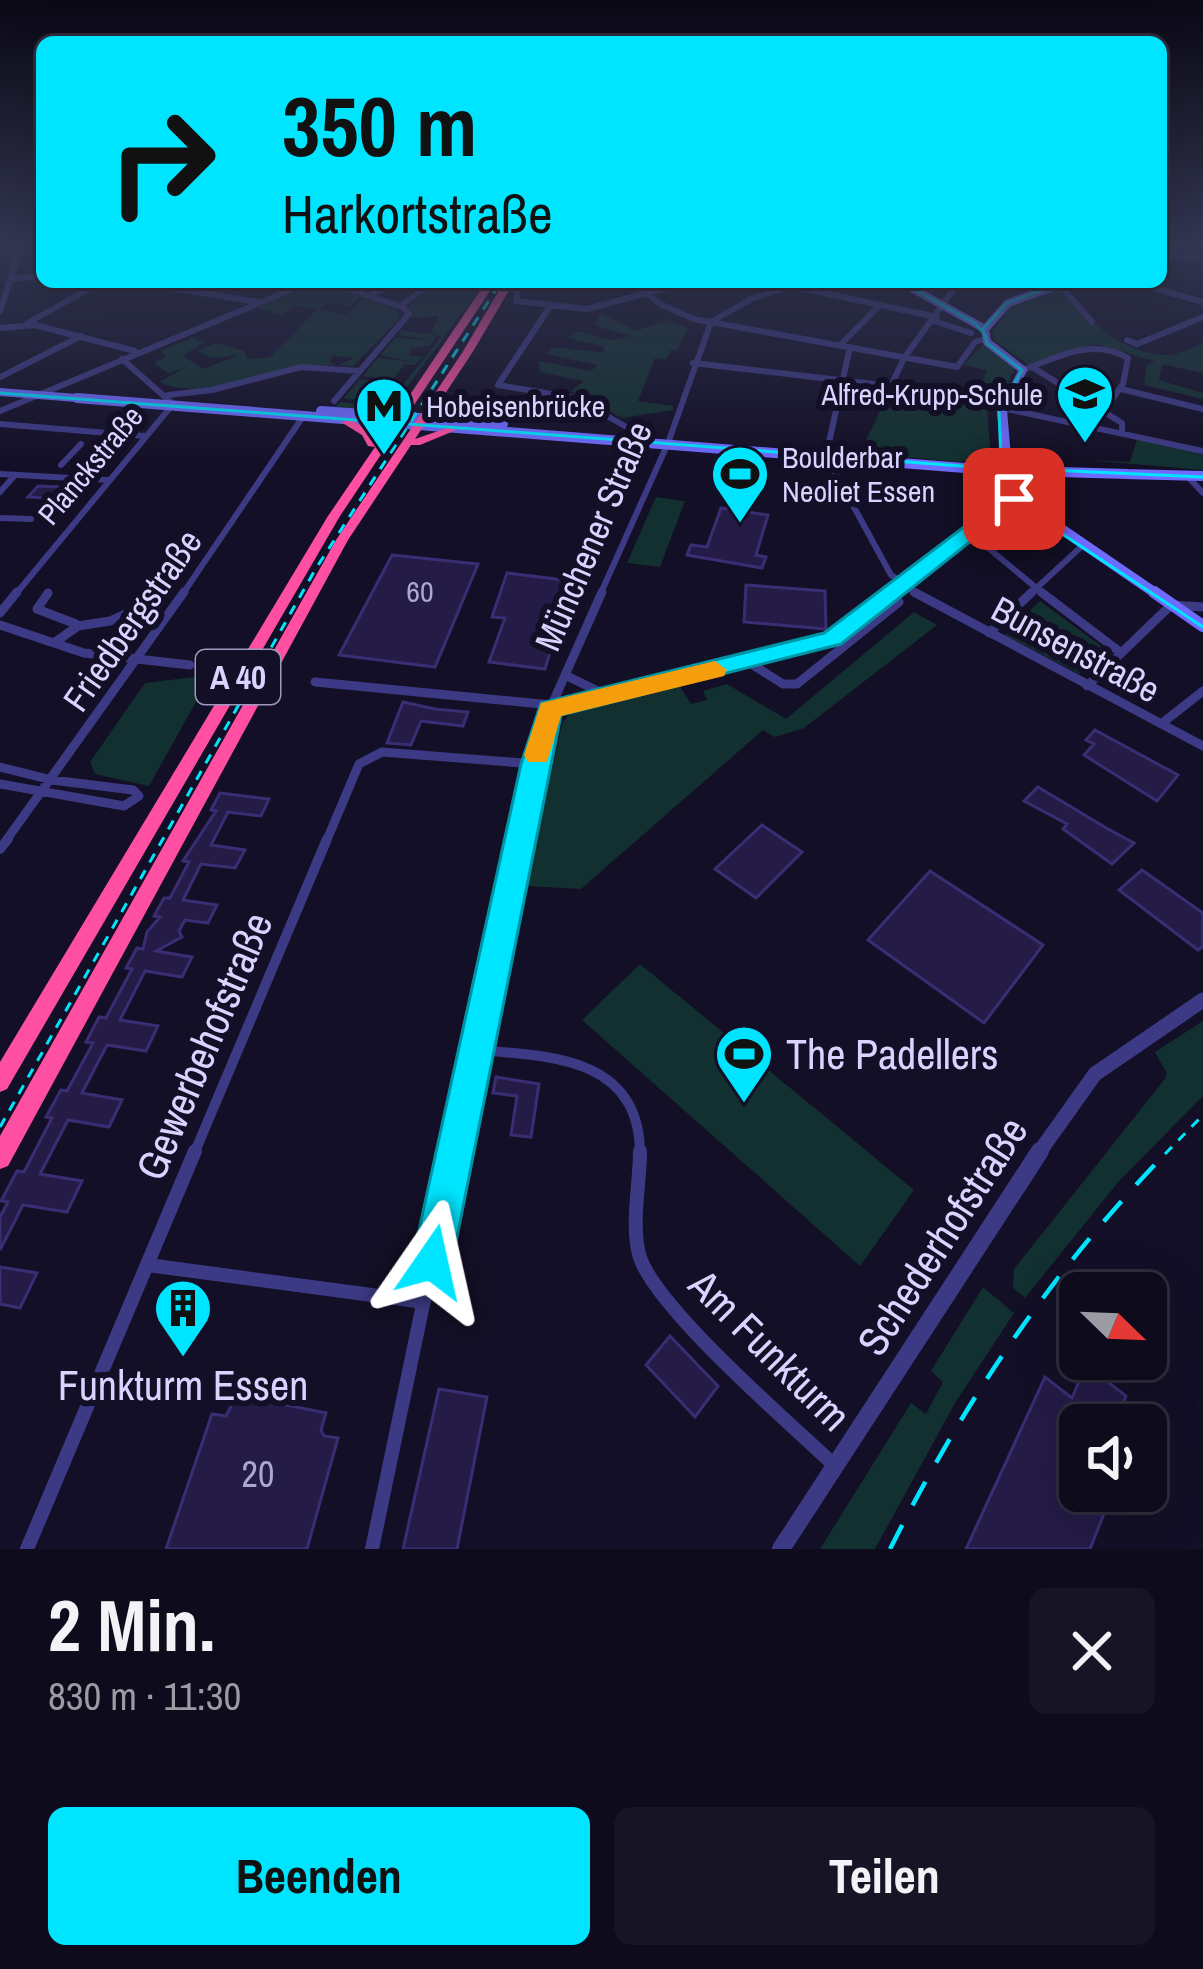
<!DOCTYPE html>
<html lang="de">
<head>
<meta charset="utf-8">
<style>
	body { margin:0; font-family:"Archivo Narrow",sans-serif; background:#171425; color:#f1f3f6; height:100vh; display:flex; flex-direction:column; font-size:45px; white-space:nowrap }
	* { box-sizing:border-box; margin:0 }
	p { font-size:39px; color:#9b9ba3 }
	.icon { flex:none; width:66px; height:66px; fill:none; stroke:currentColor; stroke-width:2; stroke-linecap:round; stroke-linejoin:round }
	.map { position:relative; height:1549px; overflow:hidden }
	.side { display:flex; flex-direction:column; background:#0e0b1c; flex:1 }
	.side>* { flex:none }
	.top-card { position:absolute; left:36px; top:36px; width:1131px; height:252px; border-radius:18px; box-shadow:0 12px 48px #0002,0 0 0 3px #2e2b3b; background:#00e5ff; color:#111; overflow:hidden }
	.needle { width:78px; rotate:113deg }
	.fabs { position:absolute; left:1059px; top:1272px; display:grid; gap:24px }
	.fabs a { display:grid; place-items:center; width:108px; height:108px; border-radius:18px; background:#0e0b1c; box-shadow:0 12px 48px #0002,0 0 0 3px #2e2b3b; font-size:60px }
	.pin { position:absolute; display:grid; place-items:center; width:102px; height:102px; color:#fff; margin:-51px; border-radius:24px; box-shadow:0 6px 18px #0006 }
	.me { position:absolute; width:132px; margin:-66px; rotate:11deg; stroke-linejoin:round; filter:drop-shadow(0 0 9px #0008) }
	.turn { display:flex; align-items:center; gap:42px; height:252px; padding:0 48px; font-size:54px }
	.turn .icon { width:156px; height:156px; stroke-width:2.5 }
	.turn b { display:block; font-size:84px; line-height:102px }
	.round { display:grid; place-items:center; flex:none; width:126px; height:126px; border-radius:18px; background:#171425 }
	.overview { display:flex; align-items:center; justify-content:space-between; height:204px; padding:0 48px }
	h1 { font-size:72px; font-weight:700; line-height:90px }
	.action { display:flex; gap:24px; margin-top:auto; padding:24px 48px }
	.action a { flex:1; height:138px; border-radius:18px; background:#00e5ff; color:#111; font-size:48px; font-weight:700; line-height:138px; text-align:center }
	.action a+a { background:#171425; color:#f1f3f6 }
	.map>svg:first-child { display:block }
	.green { fill:#12302f }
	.building { fill:#241b47; stroke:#3b2d73; stroke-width:3 }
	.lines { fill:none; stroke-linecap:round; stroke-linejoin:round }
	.minor-far3 { stroke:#3d3a85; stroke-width:6 }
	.minor-far2 { stroke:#3d3a85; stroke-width:9 }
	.minor-far1 { stroke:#3d3a85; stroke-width:10 }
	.minor { stroke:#3d3a85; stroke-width:14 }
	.tertiary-far1 { stroke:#3d3a85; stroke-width:15 }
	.tertiary { stroke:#3d3a85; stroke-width:18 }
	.secondary-far2 { stroke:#6f6bff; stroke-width:8 }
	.secondary-far1 { stroke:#6f6bff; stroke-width:10 }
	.secondary { stroke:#6f6bff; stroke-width:12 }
	.motorway { fill:#ff4fa3; fill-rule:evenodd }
	.tram { stroke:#00e5ff; stroke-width:3 }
	.rail-far1 { stroke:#00e5ff; stroke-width:3; stroke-dasharray:10 9; stroke-linecap:butt }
	.rail { stroke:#00e5ff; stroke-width:4.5; stroke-dasharray:27 22; stroke-linecap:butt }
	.route { fill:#00e5ff; stroke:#0095a6; stroke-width:3 }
	.slow { fill:#f59e0b }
	.labels { text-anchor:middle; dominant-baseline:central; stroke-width:12; stroke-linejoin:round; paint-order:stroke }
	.far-poi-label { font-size:30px; fill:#d9d4ff; stroke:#130f26; text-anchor:start }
	.far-street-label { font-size:30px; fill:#d9d4ff; stroke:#130f26 }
	.number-label { font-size:30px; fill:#aca6d1 }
	.shield { fill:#130f26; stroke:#9e99be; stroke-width:3 }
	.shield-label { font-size:33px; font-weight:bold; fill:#d9d4ff }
	.street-label { font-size:36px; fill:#d9d4ff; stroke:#130f26 }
	.near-number-label { font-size:36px; fill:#aca6d1 }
	.near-street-label { font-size:42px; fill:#d9d4ff; stroke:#130f26 }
	.near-poi-label { font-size:42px; fill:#d9d4ff; stroke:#130f26; text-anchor:start }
</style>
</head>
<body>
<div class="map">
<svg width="1203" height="1549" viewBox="0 0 1203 1549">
	<rect width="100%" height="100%" fill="#130f26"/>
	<!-- green -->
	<path class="green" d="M438 282H485L395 403 374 410 336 407 340 402 379 407 380 403 344 398 360 379 397 384 398 380 363 376 378 358 414 362 381 355 395 338 432 340 398 335 401 330 436 335 431 345 411 349 409 355 422 357 415 365 405 364 394 378 402 381 398 387 387 386 379 396 392 399 441 337 431 332 439 316 413 318 409 306Z
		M315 284 361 295 351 306 325 303 319 310 347 314 364 297 396 309 401 317 353 366 339 365 354 358 333 356 329 361 335 365C281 361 208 405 160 382L184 368 168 373 154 363 167 356 160 351 192 338 205 342 183 356 203 369 240 355 210 358 198 351 216 343 245 351 247 359 270 357 317 310 293 305 282 315 257 308Z
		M1059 286C1085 318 1123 355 1167 355 1178 355 1192 347 1203 343V373L1162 364 1159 380 1203 393V399L1144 385 1147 365 1155 361 1097 344 1029 365 994 340 992 332 1005 315V306Z
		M600 313 636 331 668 320 688 328 677 351 671 350 667 359 655 358 638 401 673 406V410L622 418 571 391 584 381 540 372 539 361 591 371 597 365 546 354 552 347 605 353 603 346 567 338 577 331 610 340 630 336 595 325Z
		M984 344 1015 368 998 404 990 403 992 396 978 393 987 370 963 365Z
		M890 390 987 407 991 460 958 462 855 452 861 451Z
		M1137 439 1196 451 1203 455V470L1086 460 1130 462Z
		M656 497 685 501 660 567 627 563Z
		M1040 601 1104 648 1080 674 1005 635Z
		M914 612 937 625 804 728 775 737 763 730 581 889 526 886 562 724 572 710 679 685 691 704 707 700 703 691 727 684 786 719Z
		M211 675 149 786 95 774 90 762 145 683Z
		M640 964 914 1190 860 1266 582 1020Z
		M1203 1021V1096L1119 1181 1025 1298 1013 1288 1014 1269 1164 1080 1167 1074 1155 1052Z
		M983 1287 1014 1313 955 1403 875 1549H820L911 1403 926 1414 943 1382 931 1371Z"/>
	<!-- building -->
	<path class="building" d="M38 486 82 488 71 510H56L61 499 28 497Z
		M721 508 768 515 756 555 766 557 762 568 687 555 691 545 707 547Z
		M392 555 478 564 435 667 339 655Z
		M507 573 572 581 545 669 489 662 505 618 492 617Z
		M746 585 825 591 826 629 744 622Z
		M403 702 435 709 468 712 463 726 421 721 411 745 387 743Z
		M1095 730 1178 775 1157 801 1084 755 1094 744 1086 740Z
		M1038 787 1108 829 1134 843 1112 864 1063 829 1067 824 1024 801Z
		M220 793 269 799 261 816 228 812 211 845 245 850 235 868 201 864 183 900 217 905 208 923 185 920 179 931 182 937 156 951 192 957 182 977 145 971 120 1020 158 1026 146 1051 107 1045 82 1093 122 1100 109 1127 68 1120 40 1174 82 1181 67 1212 23 1205 0 1250V1217L8 1202 1 1201 17 1171 24 1172 52 1118 46 1117 61 1090 67 1091 93 1043 86 1042 99 1017 106 1018 132 969 126 968 137 948 143 949 147 932 160 917 154 916 164 898H170L189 862 183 861 216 811 211 810Z
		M762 825 802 852 756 898 715 869Z
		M1142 870 1203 913V946L1198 950 1119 890Z
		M930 871 1043 945 984 1023 868 940Z
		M496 1077 539 1084 531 1137 511 1135 517 1096 493 1093Z
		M0 1267 37 1273 20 1308 0 1304Z
		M670 1336 718 1386 695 1417 646 1365Z
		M1086 1365 1126 1396 1114 1425H1080V1491H1113L1090 1549H966L1045 1377 1072 1398Z
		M439 1389 487 1397 457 1549H403Z
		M236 1396 276 1403 283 1396 286 1405 326 1413 321 1430 324 1436 338 1438 307 1549H166L212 1414 226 1416Z"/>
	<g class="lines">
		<!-- minor-far3 -->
		<path class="minor-far3" d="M1161 256 1203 258
			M12 279 42 276
			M136 282 257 302
			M325 282 403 307 409 314 334 401
			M518 282 516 301 587 309 689 282
			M633 282 660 304 694 319 957 367 975 342 985 339
			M771 282 937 317
			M1132 282 1203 302
			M1060 285 1092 322
			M371 295 396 282
			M551 305 498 385 575 398 655 443
			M400 306 434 282
			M0 311 21 246
			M934 321 971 333
			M26 324 101 282
			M0 328 35 325 135 351
			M1127 340 1137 344 1203 317
			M840 345 879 306
			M850 347 826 456 891 575 920 595
			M693 363 891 386 1002 406
			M1032 367 1122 423V433
			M1023 370C1058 357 1093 337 1128 358L1123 384 1106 408
			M0 377 81 336
			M891 386 904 358 959 282
			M1121 389 1203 409
			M168 395 212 390 301 367 360 371
			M1002 408 1203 451
			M0 411 310 282
			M0 424 145 436
			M61 465 81 444
			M968 470 1009 493
			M0 474 108 480
			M1187 476 1203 493
			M0 492 15 475
			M0 518 31 519
			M970 533 1045 595
			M15 595 173 404 122 359
			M182 595 302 418
			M600 595 668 443 711 322 751 299 804 282
			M889 595 1014 499
			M1029 595 1082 546"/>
		<!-- minor-far2 -->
		<path class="minor-far2" d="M914 592 1203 746
			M1041 592 1120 652
			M48 593 37 609 76 624
			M0 613 17 592
			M0 625 84 653 190 665
			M989 633 1032 592
			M54 643 78 626 110 621 138 608
			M748 662 783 684H797L899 602 888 597
			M565 675 606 695
			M315 682 552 705
			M1087 686 1171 605 1203 607
			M550 709 832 639 893 592
			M1161 724 1203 691
			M0 767 52 780 133 790 139 796 124 806 0 784
			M5 842 184 592
			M326 842 359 764 382 752 535 764
			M519 842 550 709 602 592"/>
		<!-- minor-far1 -->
		<path class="minor-far1" d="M0 849 8 839
			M475 1050C549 1056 640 1056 640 1154
			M194 1154 327 839
			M454 1154 519 839"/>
		<!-- minor -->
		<path class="minor" d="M640 1151C640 1184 631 1222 639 1254 651 1304 792 1425 835 1466
			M148 1265 424 1302
			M27 1549 195 1151
			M372 1549 455 1151"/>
		<!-- tertiary-far1 -->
		<path class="tertiary-far1" d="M1038 1154 1095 1074 1203 1000"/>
		<!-- tertiary -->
		<path class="tertiary" d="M781 1549 1040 1151"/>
		<!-- secondary-far2 -->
		<path class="secondary-far2" d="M901 282 985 329
			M985 329 987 342 1023 370 1007 401
			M985 329 1008 303 1067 282
			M0 392 115 401"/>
		<!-- secondary-far1 -->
		<path class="secondary-far1" d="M77 398 990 470 1128 474
			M1008 398 1002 410 1009 493 1158 595
			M321 411 503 424
			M1124 474 1203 476"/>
		<!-- secondary -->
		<path class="secondary" d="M1154 592 1203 626"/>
		<!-- motorway -->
		<path class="motorway" d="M486 282H496L340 516 7 1089 0 1092V1062L328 516 375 447 368 446 362 435 341 422 351 420 371 431 377 443 401 408 371 417 365 414 397 402H405Z
			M504 282H514L472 353 415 439 450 427 456 430 420 445H411L348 540 8 1166 0 1169V1136L336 540 462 353Z"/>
		<!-- tram -->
		<path class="tram" d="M902 282 976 324 986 336
			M1065 282 1007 303 983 329 987 343 1022 370 999 411 1002 486 1020 506 1203 627
			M0 393 961 466 1203 477"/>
		<!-- rail-far1 -->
		<path class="rail-far1" d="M0 1127 315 570 501 282
			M1165 1154 1203 1115"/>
		<!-- rail -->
		<path class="rail" d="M890 1549C963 1403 1053 1269 1168 1151"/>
	</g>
	<!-- sky -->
	<linearGradient id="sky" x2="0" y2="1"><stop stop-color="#0a0815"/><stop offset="0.53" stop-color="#333752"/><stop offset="1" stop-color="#333752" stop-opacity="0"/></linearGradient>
	<rect width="1203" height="463" fill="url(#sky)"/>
	<!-- route -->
	<path class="route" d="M1006 495 1024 499 841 644 561 715 452 1262 446 1276 432 1281 418 1276 412 1262 521 764 541 703 824 633Z"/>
	<!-- slow -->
	<path class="slow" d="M715 661 727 670 724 676 561 716 547 762H528L524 755 541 703Z"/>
	<!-- icons -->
	<defs>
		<g id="school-pin" transform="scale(3)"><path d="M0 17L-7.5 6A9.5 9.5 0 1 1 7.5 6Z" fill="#00e5ff" stroke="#130f26"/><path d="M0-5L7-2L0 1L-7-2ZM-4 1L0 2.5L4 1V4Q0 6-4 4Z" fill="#111"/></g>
		<g id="metro-pin" transform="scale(3)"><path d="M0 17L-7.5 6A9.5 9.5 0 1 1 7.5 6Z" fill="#00e5ff" stroke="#130f26"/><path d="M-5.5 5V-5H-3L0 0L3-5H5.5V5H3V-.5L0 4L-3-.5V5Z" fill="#111"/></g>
		<g id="stadium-pin" transform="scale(3)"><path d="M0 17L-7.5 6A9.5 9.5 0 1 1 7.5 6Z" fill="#00e5ff" stroke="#130f26"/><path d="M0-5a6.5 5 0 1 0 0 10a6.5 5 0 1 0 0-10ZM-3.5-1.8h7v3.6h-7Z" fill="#111"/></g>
		<g id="building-pin" transform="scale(3)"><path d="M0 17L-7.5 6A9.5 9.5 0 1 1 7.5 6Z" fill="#00e5ff" stroke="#130f26"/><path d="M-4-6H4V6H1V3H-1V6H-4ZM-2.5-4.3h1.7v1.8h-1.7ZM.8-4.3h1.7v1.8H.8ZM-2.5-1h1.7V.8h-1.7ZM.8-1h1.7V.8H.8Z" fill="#111"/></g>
	</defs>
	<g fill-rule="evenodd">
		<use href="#school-pin" x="1085" y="394"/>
		<use href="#metro-pin" x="384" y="406"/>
		<use href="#stadium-pin" x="740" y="474"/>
		<use href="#stadium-pin" x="744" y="1054"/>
		<use href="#building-pin" x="183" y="1308"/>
	</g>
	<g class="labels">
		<!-- far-poi labels -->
		<g class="far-poi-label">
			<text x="1043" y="394" text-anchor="end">Alfred-Krupp-Schule</text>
			<text x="426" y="406">Hobeisenbrücke</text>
			<text x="782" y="457">Boulderbar<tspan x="782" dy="34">Neoliet Essen</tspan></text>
		</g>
		<!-- far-street labels -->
		<g class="far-street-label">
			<text transform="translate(90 465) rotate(-50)">Planckstraße</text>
		</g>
		<!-- number labels -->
		<g class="number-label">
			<text x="420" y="591">60</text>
		</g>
		<!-- shield labels -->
		<rect class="shield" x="196" y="650" width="84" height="54" rx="9"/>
		<g class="shield-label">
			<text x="238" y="677">A 40</text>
		</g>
		<!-- street labels -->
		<g class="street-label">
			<text transform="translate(593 536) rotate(-67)">Münchener Straße</text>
			<text transform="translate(132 620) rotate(-55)">Friedbergstraße</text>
			<text transform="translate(1076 649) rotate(28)">Bunsenstraße</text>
		</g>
		<!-- near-number labels -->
		<g class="near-number-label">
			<text x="258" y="1474">20</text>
		</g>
		<!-- near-street labels -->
		<g class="near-street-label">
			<text transform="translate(204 1046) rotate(-67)">Gewerbehofstraße</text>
			<text transform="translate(942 1236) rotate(-57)">Schederhofstraße</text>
			<text transform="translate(770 1350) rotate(45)">Am Funkturm</text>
		</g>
		<!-- near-poi labels -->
		<g class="near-poi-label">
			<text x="786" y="1054">The Padellers</text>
			<text x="183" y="1385" text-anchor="middle">Funkturm Essen</text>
		</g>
	</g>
</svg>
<div class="fabs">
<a><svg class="needle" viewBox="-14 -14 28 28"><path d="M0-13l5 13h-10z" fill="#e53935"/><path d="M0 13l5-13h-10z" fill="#9b9ba3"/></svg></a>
<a><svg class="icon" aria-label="sound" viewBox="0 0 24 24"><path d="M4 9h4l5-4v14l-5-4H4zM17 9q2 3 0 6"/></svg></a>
</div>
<div class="pin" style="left:1014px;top:499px;background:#d93025"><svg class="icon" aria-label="arrive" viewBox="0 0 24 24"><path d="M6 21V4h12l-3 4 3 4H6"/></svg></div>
<svg class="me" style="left:432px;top:1262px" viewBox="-20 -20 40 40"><path d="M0-17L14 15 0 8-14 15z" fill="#00e5ff" stroke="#fff" stroke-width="4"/></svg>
<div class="top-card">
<div class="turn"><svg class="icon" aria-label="right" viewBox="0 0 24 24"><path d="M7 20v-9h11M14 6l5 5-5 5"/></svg><div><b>350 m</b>Harkortstraße</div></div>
</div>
</div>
<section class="side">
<div class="overview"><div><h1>2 Min.</h1><p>830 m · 11:30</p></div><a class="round"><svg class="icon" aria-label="close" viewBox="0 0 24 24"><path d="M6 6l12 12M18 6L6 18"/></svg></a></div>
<div class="action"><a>Beenden</a><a>Teilen</a></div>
</section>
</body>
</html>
